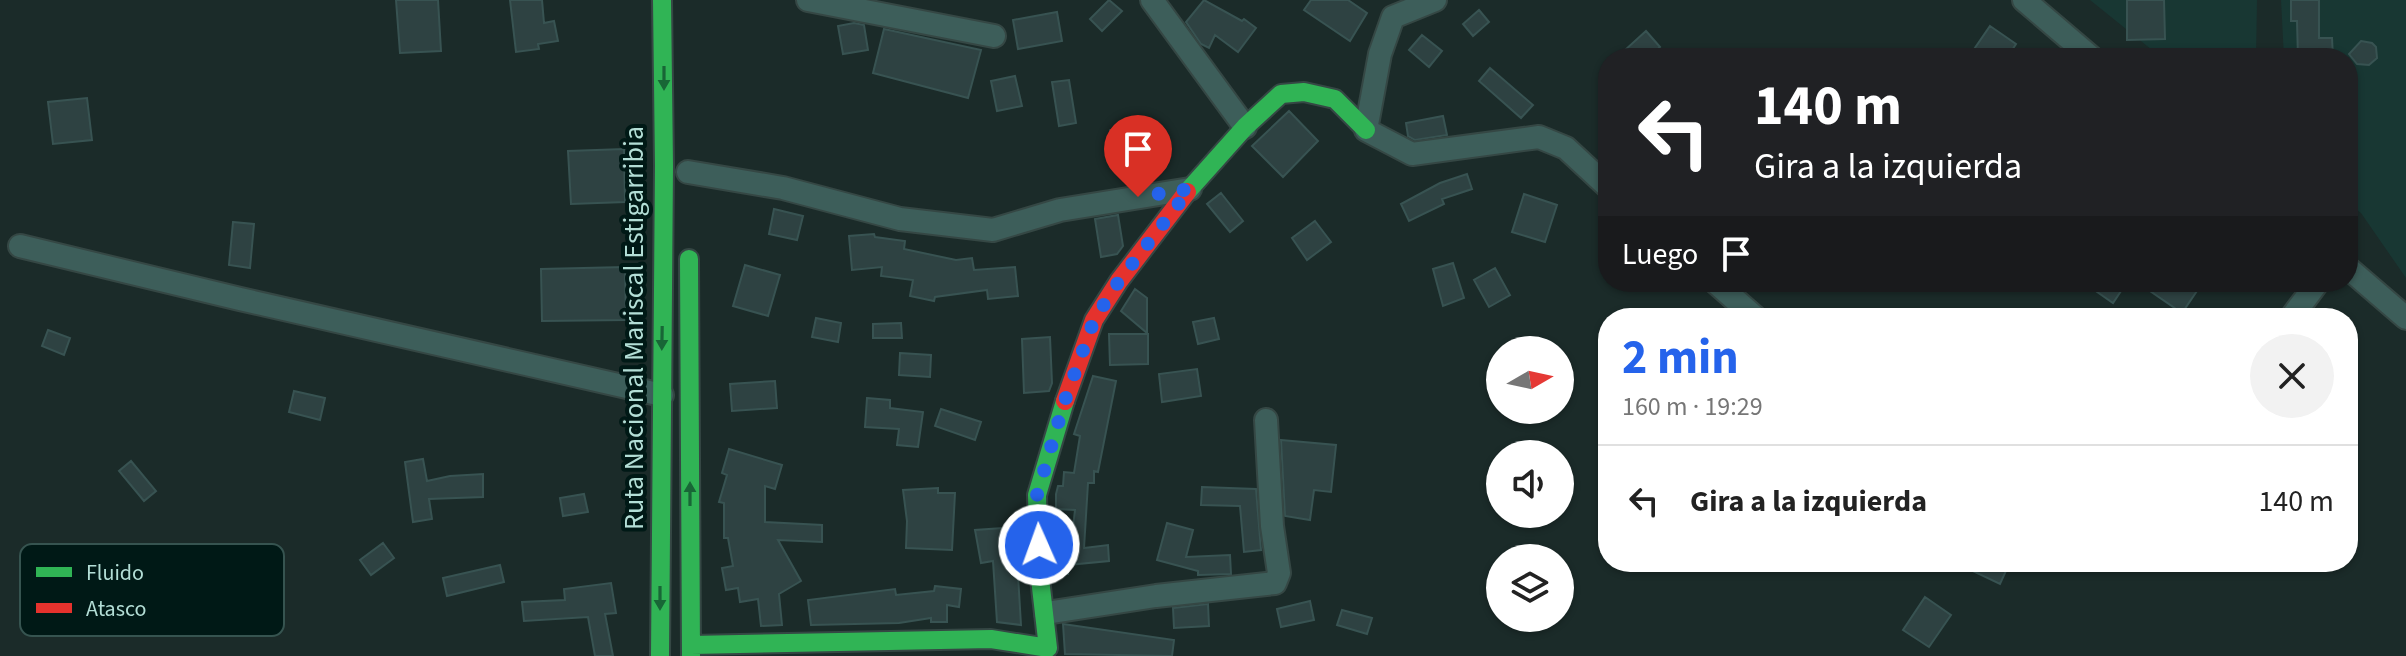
<!DOCTYPE html>
<html lang="es">
<head>
<meta charset="utf-8">
<style>
	body { margin:0; font-family:"Source Sans 3",sans-serif; background:#f2f2f2; color:#222; height:100vh; display:flex; flex-direction:column; font-size:30px; white-space:nowrap }
	* { box-sizing:border-box; margin:0 }
	p { font-size:26px; color:#767676 }
	.icon { flex:none; width:44px; height:44px; fill:none; stroke:currentColor; stroke-width:2; stroke-linecap:round; stroke-linejoin:round }
	.map { position:relative; flex:1; overflow:hidden }
	.side { position:absolute; left:1598px; top:308px; width:760px; height:264px; display:flex; flex-direction:column; background:#fff; border-radius:32px; box-shadow:0 2px 6px #0004 }
	.side>* { flex:none }
	.guide { position:absolute; left:1598px; top:48px; width:760px; height:244px; border-radius:32px; box-shadow:0 2px 6px #0004; background:#202124; color:#fff; overflow:hidden }
	.needle { width:52px; rotate:81deg }
	.tools { position:absolute; left:1486px; top:336px; display:grid; gap:16px }
	.tools a { display:grid; place-items:center; width:88px; height:88px; border-radius:50%; background:#fff; box-shadow:0 2px 6px #0004; font-size:40px }
	.pin { position:absolute; display:grid; place-items:center; width:68px; height:68px; color:#fff; margin:-82px -34px; border-radius:50% 50% 50% 0; rotate:-45deg; box-shadow:0 0 8px #0007 }
	.pin .icon { rotate:45deg }
	.me { position:absolute; width:88px; margin:-44px; rotate:358deg; stroke-linejoin:round; filter:drop-shadow(0 0 6px #0008) }
	.turn { display:flex; align-items:center; gap:28px; height:168px; padding:0 24px; font-size:36px }
	.turn .icon { width:104px; height:104px; stroke-width:2.5 }
	.turn b { display:block; font-size:56px; line-height:68px }
	.then { display:flex; align-items:center; height:76px; padding:0 24px; background:#0003; gap:16px; font-size:30px }
	.round { display:grid; place-items:center; flex:none; width:84px; height:84px; border-radius:42px; background:#f2f2f2 }
	.summary { display:flex; align-items:center; justify-content:space-between; height:136px; padding:0 24px }
	h1 { font-size:48px; font-weight:700; line-height:60px; color:#2563eb }
	ul { padding:0; list-style:none }
	li { display:flex; align-items:center; gap:24px; height:112px; padding:0 24px; border-top:2px solid #e0e0e0 }
	li div { flex:1 }
	li b { display:block; font-size:30px }
	li em { font-style:normal }
	.map>svg:first-child { display:block }
	.built { fill:#183733 }
	.building { fill:#2e4242; stroke:#385352; stroke-width:2 }
	.lines { fill:none; stroke-linecap:round; stroke-linejoin:round }
	.street-casing { stroke:#354744; stroke-width:26 }
	.fast-casing { stroke:#354744; stroke-width:22 }
	.jam-casing { stroke:#354744; stroke-width:22 }
	.street { stroke:#3d5e5a; stroke-width:22 }
	.fast { stroke:#30b455; stroke-width:18 }
	.jam { stroke:#e5322d; stroke-width:18 }
	.oneway { fill:#186636 }
	.route { stroke:#2563eb; stroke-width:14; stroke-dasharray:0 25.2 }
	.labels { text-anchor:middle; dominant-baseline:central; stroke-width:8; stroke-linejoin:round; paint-order:stroke }
	.street-label { font-size:28px; fill:#b3ded6; stroke:#001916 }
	.key { fill:#001916; stroke:#365450; stroke-width:2 }
	.key-label { font-size:22px; fill:#b3ded6 }
</style>
</head>
<body>
<div class="map">
<svg width="2406" height="656" viewBox="0 0 2406 656">
	<rect width="100%" height="100%" fill="#1b2b29"/>
	<!-- built -->
	<path class="built" d="M2090 0H2257L2256 58H2162Z
		M2281 0H2406V278L2361 213 2348 203V58H2284Z"/>
	<!-- building -->
	<path class="building" d="M396 0H438L441 51 400 53Z
		M510 0H542L544 23 554 21 558 41 538 44 539 49 516 52Z
		M1109 0 1122 11 1102 31 1090 19Z
		M1204 0 1242 21 1244 19 1256 28 1238 52 1215 35 1209 48 1201 44 1186 22Z
		M1311 0H1348L1367 13 1350 41 1304 10Z
		M2127 0H2164L2165 39 2127 40Z
		M2291 0H2319V38H2332L2333 58H2298L2297 21H2291Z
		M1479 10 1489 22 1473 36 1463 24Z
		M1057 12 1062 41 1018 49 1013 20Z
		M854 23 864 25 868 50 843 54 838 26Z
		M1990 26 2016 44 2007 58H1968Z
		M884 29 981 50 968 98 873 73Z
		M1646 31 1660 47 1647 58H1632L1625 50Z
		M1422 35 1442 51 1429 67 1409 50Z
		M2361 41 2372 43 2376 47 2377 58 2369 65 2357 64 2349 54Z
		M1490 68 1533 105 1521 118 1479 81Z
		M1015 76 1022 106 997 111 991 81Z
		M1069 80 1076 123 1059 126 1052 82Z
		M87 98 92 140 53 144 48 102Z
		M1289 111 1318 141 1283 177 1252 146Z
		M1443 116 1447 135 1415 140 1408 136 1406 123Z
		M1135 127 1139 162 1114 165 1110 130Z
		M624 149 625 202 571 204 568 151Z
		M1467 174 1472 189 1442 199 1444 204 1409 221 1401 204 1440 183Z
		M1221 193 1243 221 1230 232 1207 204Z
		M1524 194 1557 205 1545 242 1512 232Z
		M774 209 803 216 797 240 769 234Z
		M1118 215 1123 246 1117 254 1101 257 1095 219Z
		M1315 221 1331 242 1307 260 1292 238Z
		M233 222 254 224 250 268 229 265Z
		M874 234 875 237 905 241 904 249 956 260 972 258 974 270 1015 267 1018 296 988 299 987 290 935 297 934 301 910 296 913 280 881 276 882 267 852 270 849 236Z
		M1453 263 1464 298 1443 306 1433 269Z
		M745 265 780 275 768 316 733 306Z
		M625 267 626 320 542 321 541 269Z
		M1495 268 1510 295 1489 307 1474 280Z
		M2083 282H2127L2113 303Z
		M2137 282H2203L2182 313Z
		M1135 289 1147 298V333L1121 311Z
		M816 318 841 323 838 342 812 337Z
		M1214 318 1219 339 1198 344 1193 322Z
		M901 323 902 338H873V324Z
		M48 330 70 338 64 355 42 346Z
		M1109 334H1148V364L1110 365Z
		M1050 337 1052 383 1049 391 1024 393 1022 339Z
		M900 353 931 355 930 377 899 375Z
		M1197 369 1201 396 1162 402 1159 374Z
		M1093 376 1116 381 1098 472 1094 471V483H1088L1084 548 1108 545 1109 561 1068 565V574H1058L1056 543H1071L1075 510 1056 509V494L1058 486H1063L1064 472 1074 473 1080 436 1074 434Z
		M775 381 777 408 732 411 730 384Z
		M294 391 325 398 320 420 289 412Z
		M867 398 890 400V408L923 412 918 447 897 445 899 429 865 427Z
		M941 409 981 422 975 440 935 426Z
		M1281 440 1336 445 1331 492 1314 490 1310 520 1285 516Z
		M729 449 782 465 775 489 765 486V522L822 525V542L778 540 801 581 779 594 782 625 761 626 758 599 740 602 738 588 726 590 722 568 733 566 728 538H724V503L719 502 727 475 722 473Z
		M423 459 427 481 450 476 483 474V497L429 499 432 519 413 522 405 462Z
		M131 461 156 491 144 501 119 471Z
		M1202 487 1256 489 1261 550 1244 552 1240 506 1201 505Z
		M938 488V493H955L952 550 906 548 907 521 903 490Z
		M584 494 588 512 563 516 560 498Z
		M1167 523 1193 530 1186 557 1230 555 1231 574 1198 575V571L1157 560Z
		M1017 527 1018 544H1020L1021 575H1018L1021 625 997 622 993 561 981 563 975 530Z
		M383 543 394 558 371 575 360 560Z
		M1954 562H2010L2000 584Z
		M500 565 504 582 447 596 443 578Z
		M611 583 616 613 605 614 613 656H595L588 617 524 621 522 602 565 600 564 589Z
		M935 586 961 589 959 607 947 605V622H931V618L899 623 811 625 808 600 895 589 896 595 934 591Z
		M1925 597 1951 615 1929 647 1903 630Z
		M1310 601 1314 620 1281 627 1277 609Z
		M1208 604 1209 626 1174 628 1173 608Z
		M1342 610 1372 618 1367 634 1337 625Z
		M1063 624 1174 640 1172 656 1065 654Z"/>
	<g class="lines">
		<!-- street casing -->
		<g class="street-casing">
			<path id="street" d="M808 0 994 36
				M1152 0 1245 127
				M1435 0 1393 17 1380 54 1366 130 1412 154 1539 137 1566 148 1608 187
				M2024 0 2092 58
				M688 172 783 188 900 219 993 230 1060 210 1190 189
				M20 246 240 299 662 395
				M2348 268 2406 318
				M1715 282 1756 318
				M2291 318 2318 282
				M1046 613 1156 596 1275 583 1279 573 1272 526 1266 420"/>
		</g>
		<!-- fast casing -->
		<g class="fast-casing">
			<path id="fast" d="M1187 192 1245 127 1281 94 1304 92 1335 99 1366 130
				M689 259 691 656
				M691 645 991 639 1048 648 1039 570 1037 495 1065 401
				M660 656 664 166 662 0"/>
		</g>
		<!-- jam casing -->
		<g class="jam-casing">
			<path id="jam" d="M1065 401 1094 320 1119 281 1187 192"/>
		</g>
		<!-- street -->
		<use href="#street" class="street"/>
		<!-- fast -->
		<use href="#fast" class="fast"/>
		<!-- jam -->
		<use href="#jam" class="jam"/>
	</g>
	<!-- one-way arrows -->
	<defs><path id="oneway-solid" d="M-6-.8H1V-3.2L6.5 0L1 3.2V.8H-6Z" transform="scale(2)"/></defs>
	<g class="oneway">
		<use href="#oneway-solid" transform="translate(664 78) rotate(90)"/>
		<use href="#oneway-solid" transform="translate(662 338) rotate(91)"/>
		<use href="#oneway-solid" transform="translate(690 494) rotate(-90)"/>
		<use href="#oneway-solid" transform="translate(660 598) rotate(90)"/>
	</g>
	<g class="lines">
		<!-- route -->
		<path class="route" d="M1039 545 1037 495 1064 403 1094 320 1119 281 1190 189 1138 197"/>
	</g>
	<g class="labels">
		<!-- street labels -->
		<g class="street-label">
			<text transform="translate(634 328) rotate(-90)">Ruta Nacional Mariscal Estigarribia</text>
		</g>
	</g>
	<!-- legend -->
	<rect x="20" y="544" width="264" height="92" rx="12" class="key"/>
	<rect x="36" y="567" width="36" height="10" fill="#30b455"/>
	<rect x="36" y="603" width="36" height="10" fill="#e5322d"/>
	<g class="key-label">
		<text x="86" y="580">Fluido</text>
		<text x="86" y="616">Atasco</text>
	</g>
</svg>
<div class="tools">
<a><svg class="needle" viewBox="-14 -14 28 28"><path d="M0-13l5 13h-10z" fill="#e53935"/><path d="M0 13l5-13h-10z" fill="#767676"/></svg></a>
<a><svg class="icon" aria-label="sound" viewBox="0 0 24 24"><path d="M4 9h4l5-4v14l-5-4H4zM17 9q2 3 0 6"/></svg></a>
<a><svg class="icon" aria-label="layers" viewBox="0 0 24 24"><path d="M12 4l9 5-9 5-9-5zM3 14l9 5 9-5"/></svg></a>
</div>
<div class="pin" style="left:1138px;top:197px;background:#d93025"><svg class="icon" aria-label="arrive" viewBox="0 0 24 24"><path d="M6 21V4h12l-3 4 3 4H6"/></svg></div>
<svg class="me" style="left:1039px;top:545px" viewBox="-20 -20 40 40"><circle r="17" fill="#2563eb" stroke="#fff" stroke-width="3"/><path d="M0-11L8 9 0 5-8 9z" fill="#fff"/></svg>
<div class="guide">
<div class="turn"><svg class="icon" aria-label="left" viewBox="0 0 24 24"><path d="M17 20v-9H6M10 6l-5 5 5 5"/></svg><div><b>140 m</b>Gira a la izquierda</div></div>
<div class="then">Luego<svg class="icon" aria-label="arrive" viewBox="0 0 24 24"><path d="M6 21V4h12l-3 4 3 4H6"/></svg></div>
</div>
<section class="side">
<div class="summary"><div><h1>2 min</h1><p>160 m · 19:29</p></div><a class="round"><svg class="icon" aria-label="close" viewBox="0 0 24 24"><path d="M6 6l12 12M18 6L6 18"/></svg></a></div>
<ul>
<li><svg class="icon" aria-label="left" viewBox="0 0 24 24"><path d="M17 20v-9H6M10 6l-5 5 5 5"/></svg><div><b>Gira a la izquierda</b></div><em>140 m</em></li>
</ul>
</section>
</div>
</body>
</html>
